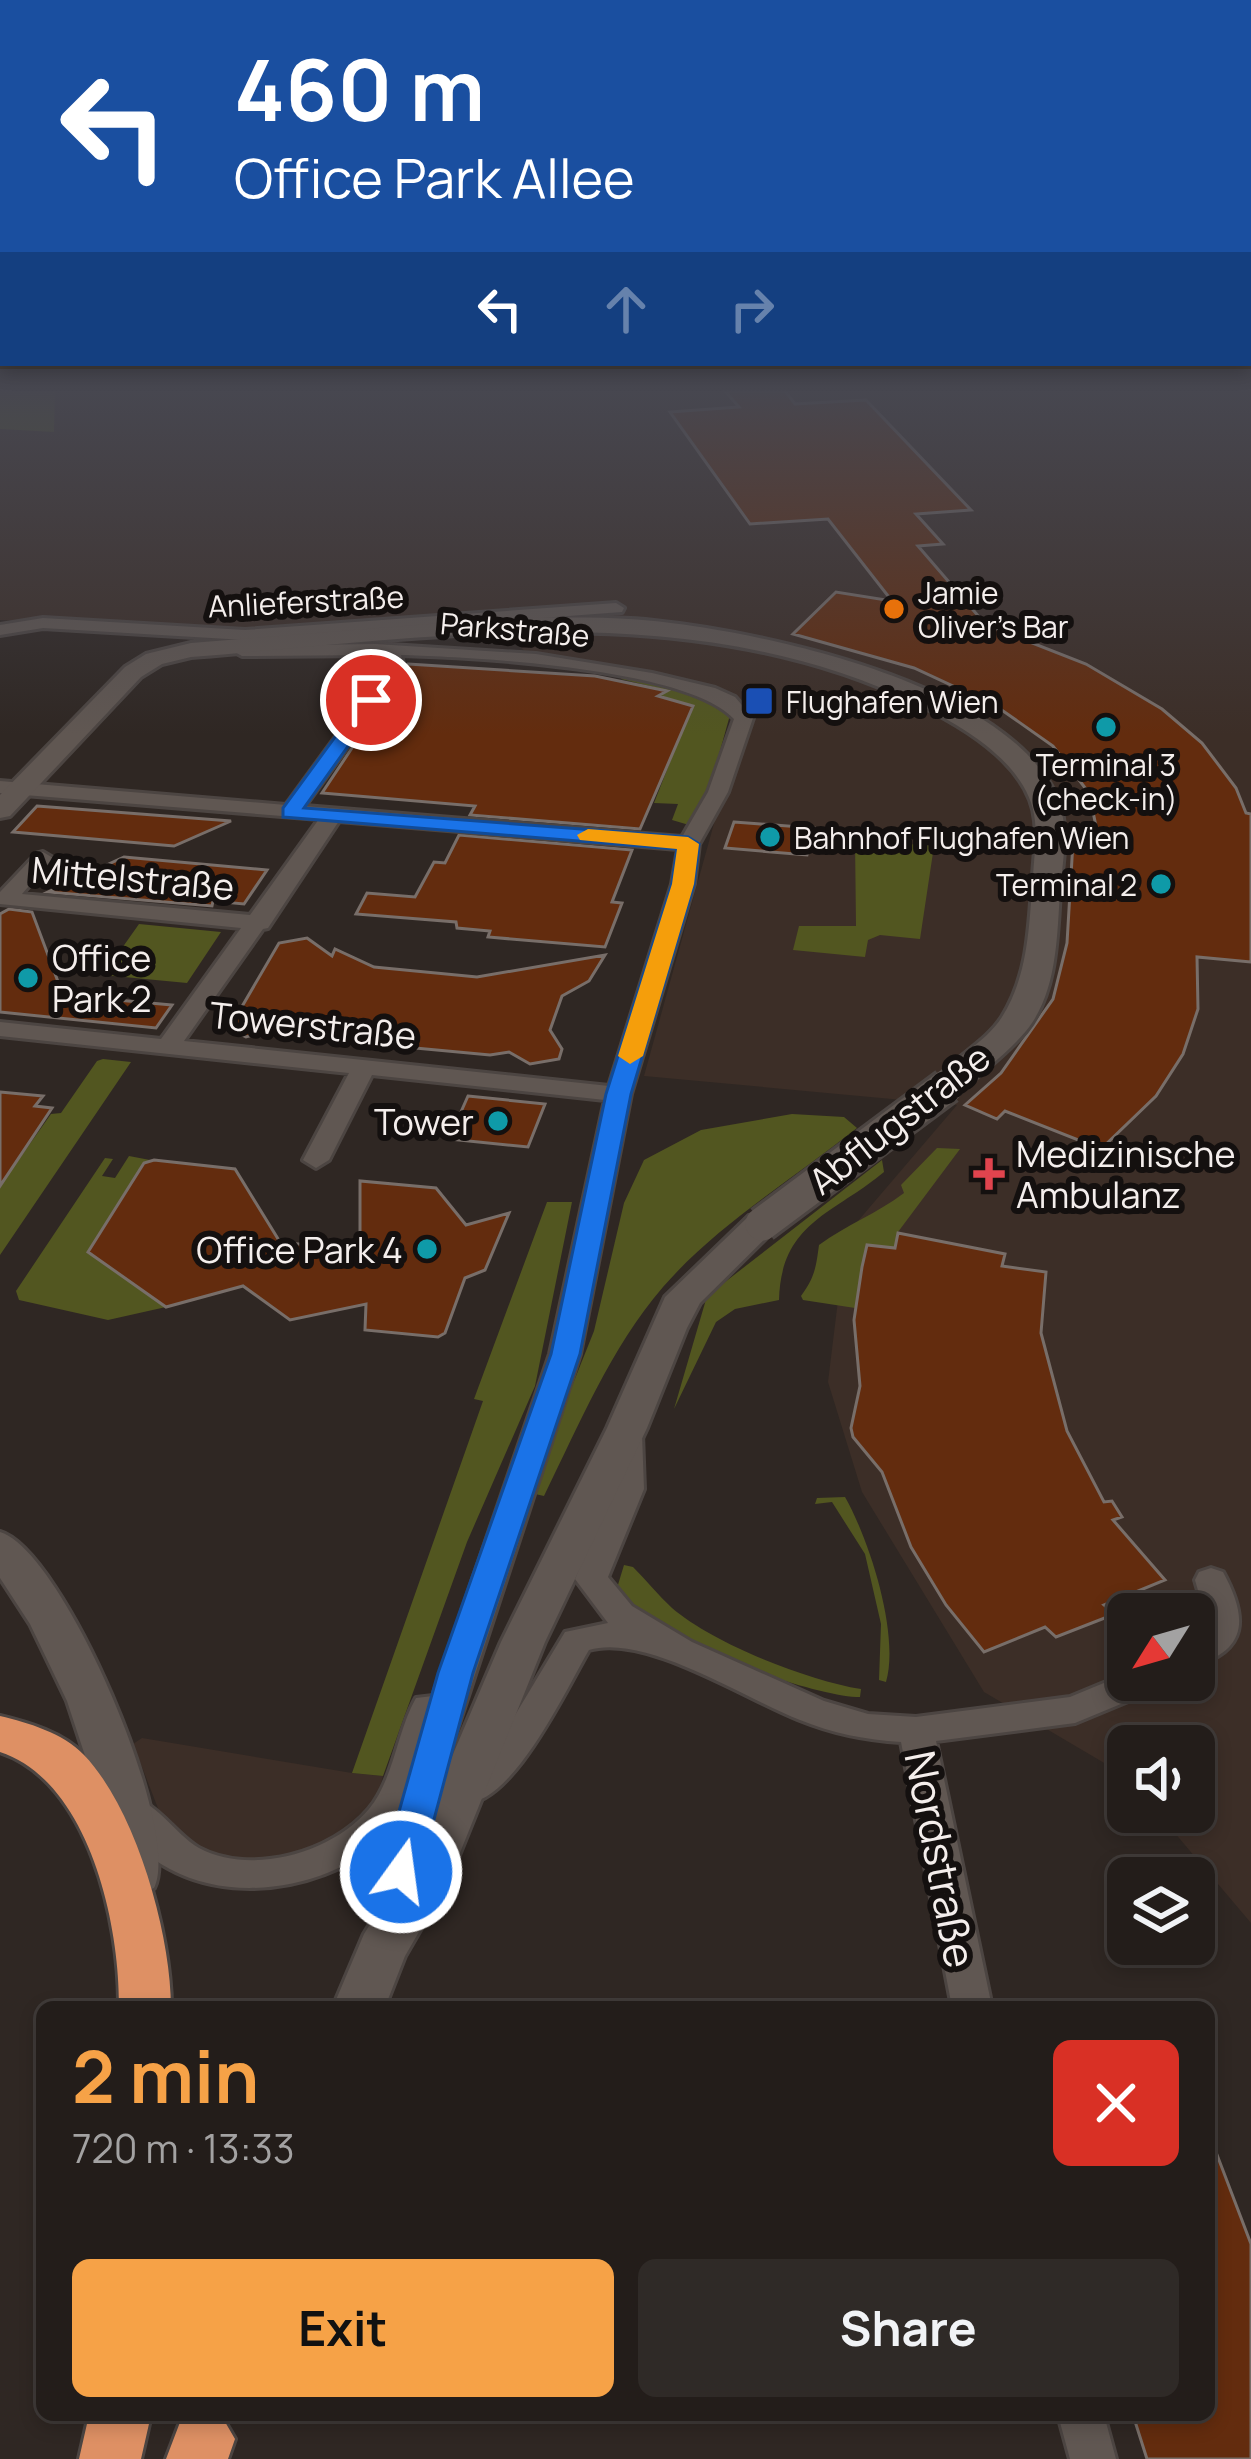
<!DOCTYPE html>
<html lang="en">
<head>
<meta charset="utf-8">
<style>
	body { margin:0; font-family:Manrope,sans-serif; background:#2f2a27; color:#f1f3f6; height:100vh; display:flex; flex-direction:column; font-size:45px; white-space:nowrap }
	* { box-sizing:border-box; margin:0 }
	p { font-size:39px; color:#a3a2a2 }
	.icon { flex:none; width:66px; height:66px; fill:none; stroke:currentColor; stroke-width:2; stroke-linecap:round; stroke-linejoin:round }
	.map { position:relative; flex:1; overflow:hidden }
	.side { position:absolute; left:36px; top:2001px; width:1179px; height:420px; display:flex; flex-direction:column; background:#231d1a; border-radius:18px; box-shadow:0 6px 18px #0003,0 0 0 3px #403b39 }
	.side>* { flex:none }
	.top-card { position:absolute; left:0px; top:0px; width:1251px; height:366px; box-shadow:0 6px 18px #0003,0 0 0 3px #403b39; background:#1a4fa0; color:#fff; overflow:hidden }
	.needle { width:78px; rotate:233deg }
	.buttons { position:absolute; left:1107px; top:1593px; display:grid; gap:24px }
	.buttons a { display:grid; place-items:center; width:108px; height:108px; border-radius:18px; background:#231d1a; box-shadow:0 6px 18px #0003,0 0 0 3px #403b39; font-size:60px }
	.pin { position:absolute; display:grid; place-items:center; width:102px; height:102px; color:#fff; margin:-51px; border:6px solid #fff; border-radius:50%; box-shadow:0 3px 12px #0007 }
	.me { position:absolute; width:132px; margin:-66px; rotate:14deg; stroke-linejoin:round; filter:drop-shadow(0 0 9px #0008) }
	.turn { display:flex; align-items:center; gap:42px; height:252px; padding:0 36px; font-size:54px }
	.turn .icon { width:156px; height:156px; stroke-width:2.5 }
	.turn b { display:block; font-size:84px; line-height:102px }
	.lanes { display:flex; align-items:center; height:114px; padding:0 36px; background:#0003; justify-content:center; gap:60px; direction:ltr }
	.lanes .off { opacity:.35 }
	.round { display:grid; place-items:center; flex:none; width:126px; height:126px; border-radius:18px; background:#2f2a27 }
	.head { display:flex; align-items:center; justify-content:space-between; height:204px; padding:0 36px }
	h1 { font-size:72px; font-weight:700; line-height:90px; color:#f6a247 }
	.primary-button { display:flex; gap:24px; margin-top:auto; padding:24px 36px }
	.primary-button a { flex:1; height:138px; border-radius:18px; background:#f6a247; color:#111; font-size:48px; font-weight:700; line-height:138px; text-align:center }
	.primary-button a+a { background:#2f2a27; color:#f1f3f6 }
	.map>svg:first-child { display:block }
	.built { fill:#3c2e27; fill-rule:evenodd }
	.green { fill:#525620 }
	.building { fill:#632c0e; stroke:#786e69; stroke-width:3 }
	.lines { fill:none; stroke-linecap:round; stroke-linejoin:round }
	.street-casing { stroke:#4c4542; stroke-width:6 }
	.secondary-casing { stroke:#4c4542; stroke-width:6 }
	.highway-casing { stroke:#4c4542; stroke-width:6 }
	.street { fill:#605752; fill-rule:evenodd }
	.secondary { fill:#605752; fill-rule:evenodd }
	.highway { fill:#de9064; fill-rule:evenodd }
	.secondary-bridge-casing { stroke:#4c4542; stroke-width:39; stroke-linecap:butt }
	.secondary-bridge { stroke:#605752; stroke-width:33 }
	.route { fill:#1a73e8; stroke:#114b97; stroke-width:3 }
	.slow { fill:#f59e0b }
	.food-dot { fill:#e8710a; stroke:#14100f; stroke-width:4.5 }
	.transit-dot { fill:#1a4fb4; stroke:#14100f; stroke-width:4.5 }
	.culture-dot { fill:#0f9aa8; stroke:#14100f; stroke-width:4.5 }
	.health-dot { fill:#e0444e; stroke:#14100f; stroke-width:4.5 }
	.labels { text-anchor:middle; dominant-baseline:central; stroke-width:12; stroke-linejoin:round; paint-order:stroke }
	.far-poi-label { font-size:30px; fill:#f4eeec; stroke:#14100f; text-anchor:start }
	.far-street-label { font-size:30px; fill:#f4eeec; stroke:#14100f }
	.street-label { font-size:36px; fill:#f4eeec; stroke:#14100f }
	.poi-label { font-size:36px; fill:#f4eeec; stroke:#14100f; text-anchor:start }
	.near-street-label { font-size:42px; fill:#f4eeec; stroke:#14100f }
</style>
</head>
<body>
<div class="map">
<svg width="1251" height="2459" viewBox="0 0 1251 2459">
	<rect width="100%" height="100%" fill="#2f2723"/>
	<!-- built -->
	<path class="built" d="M0 391H1251V1923L1157 1812H1194V1746H1128V1777L984 1692 862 1492 828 1382 846 1235 957 1105 644 1076 746 708 666 675 528 654 485 614 237 631 0 620ZM1128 1614H1194V1680H1128Z
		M142 1738 352 1773 383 1776 377 1798 352 1829 320 1846 268 1863 233 1864 176 1839 161 1816 133 1744Z"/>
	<!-- green -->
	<path class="green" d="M0 391H55L54 432 0 429Z
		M623 675 697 694 730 715 708 794 689 825 672 820 678 804 654 803 692 706 658 696 666 690 621 679Z
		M855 840 934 846 920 939 880 935 868 940 865 957 793 950 799 926H856Z
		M139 924 221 932 187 983 103 975Z
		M103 1059 131 1062 0 1255V1186L51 1114 61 1113 97 1061Z
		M792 1114 844 1117 857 1128C792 1180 718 1224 663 1287 610 1349 580 1423 544 1496L535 1494 554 1431 594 1331 624 1203 644 1160 701 1130Z
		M937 1148 960 1149 898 1232 895 1248 867 1245 855 1308 803 1300 801 1296C815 1277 816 1267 819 1245 848 1224 876 1214 904 1193L901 1185Z
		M129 1156 150 1160 89 1252 166 1307 108 1320 19 1300 16 1291 105 1158 113 1159 102 1176 115 1178Z
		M882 1160 884 1172C834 1214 781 1222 779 1300L735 1309 716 1322 674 1409 707 1296Z
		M547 1202H572L535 1386 467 1542 383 1776 352 1773 483 1401 474 1399Z
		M845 1497C869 1539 900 1634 886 1682L879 1680 881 1624 865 1554 832 1502 815 1504 817 1498Z
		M624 1565 633 1567C646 1580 658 1595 672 1608 714 1644 807 1680 861 1689L860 1697C811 1697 635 1634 617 1588Z"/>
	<!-- building -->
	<path class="building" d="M725 391H785L795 404 866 400 971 510 916 514 943 544 918 546 986 625 1086 664 1162 709 1202 743 1236 788 1246 813 1251 814V962L1197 957 1198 1009 1183 1054 1156 1096 1101 1149 1005 1111 997 1119 965 1105 1001 1073 1053 999 1067 943 1073 842 1100 845 1089 793 1053 746 996 706 914 668 793 634 836 592 892 601 828 519 750 524 670 412 739 407Z
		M408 664 595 676 667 691 658 696 693 706 640 829 470 815 475 806 322 793Z
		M37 806 231 821 174 846 13 832Z
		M734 822 814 828 807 855 725 848Z
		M459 835 632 850 612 902 622 903 605 947 488 937 490 931 457 928 456 922 356 914 367 893 415 897 434 862 445 863Z
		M124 857 267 870 244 904 213 901 212 906 48 892Z
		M9 909 32 912 63 995 172 1005 156 1028 0 1012V914Z
		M307 938 332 956 335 949 374 967 477 977 605 955 589 981 562 996 550 1030 562 1049 559 1059 530 1064 509 1052 490 1055 287 1036 272 1030 246 1037 220 1024 237 1015 279 943Z
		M0 1092 43 1096 35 1106 52 1108 0 1186Z
		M468 1096 545 1104 528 1147 449 1139Z
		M154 1160 235 1169 280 1242 317 1246 360 1265V1181L436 1188 466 1225 509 1213 485 1270 465 1278 445 1333 438 1337 365 1330 366 1304 290 1320 243 1286 166 1307 88 1252 144 1163Z
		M898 1233 1005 1254 1002 1266 1046 1272 1041 1333 1067 1431 1104 1502 1112 1501 1122 1517 1113 1520 1165 1580 1104 1605 1115 1614 1056 1637 1045 1627 984 1652 946 1605 911 1547 882 1472 853 1437 851 1428 860 1386 854 1320 862 1267 867 1245 895 1248Z
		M1211 2139 1251 2244V2459H1147L1133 2415H1209Z"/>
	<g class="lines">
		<!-- street casing -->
		<g class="street-casing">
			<path id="street" d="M616 603 624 608 622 612 245 640 43 628 0 635V625L43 618 245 630Z
				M375 644 536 654 652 673 715 688 735 697 753 718 728 792 699 844 694 884 631 1094 580 1354 445 1766 411 1910 405 1921 392 1926 379 1921 373 1910 393 1831C316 1906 166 1915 111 1809L116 1799C149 1788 172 1833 199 1848 251 1876 332 1853 369 1809 394 1779 397 1731 416 1698L433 1696 550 1354 605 1100 372 1075 329 1160 316 1168 303 1160 349 1073 0 1036V1022L161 1039 241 928 0 904V892L36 854 43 852 53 858 22 894 250 915 319 819 0 793V781L286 805 386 668 385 660 373 655 242 656 233 651 242 646ZM401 655C474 657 687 668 734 719L708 792 682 837 305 806 404 668ZM339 821 678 849 672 884 609 1086 184 1041 263 929 268 928Z
				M627 1424 638 1427 642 1434 644 1489 608 1577 632 1606 692 1642 824 1701 868 1714 916 1717 1070 1697 1128 1673V1680H1162L1157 1689 1075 1723 936 1741 992 2007H952L901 1742C866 1740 832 1733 800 1720 744 1698 645 1633 589 1650 567 1687 507 1818 456 1802L451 1792 500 1740 565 1632 608 1623 575 1579 612 1489V1434L616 1427Z
				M1211 1568 1223 1572C1248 1618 1248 1650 1194 1666V1639L1205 1633V1615L1195 1580 1199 1572Z
				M1058 2415H1104L1116 2459H1070Z"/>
		</g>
		<!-- secondary casing -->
		<g class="secondary-casing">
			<path id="secondary" d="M517 617C562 618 609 616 654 621 763 632 1038 688 1063 818 1067 841 1062 868 1060 891 1057 938 1057 993 1026 1031 1007 1054 980 1073 959 1093L947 1096 931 1086C950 1059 985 1044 1002 1017 1029 974 1029 925 1033 876 1034 858 1037 839 1035 821 1030 765 963 726 917 704 691 594 432 638 191 657L162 664 141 677 10 816 0 818V795L125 667 146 654 191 643Z
				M762 1213 775 1216 780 1224 700 1303 687 1328 647 1428 545 1642 449 1880 405 1956 385 2007H333L364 1934 403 1871 501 1642 607 1428 665 1297 749 1216Z
				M0 1532C63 1550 183 1830 154 1888L136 1894 118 1888 111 1874 96 1789 67 1701 30 1624 0 1578Z"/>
		</g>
		<!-- highway casing -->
		<g class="highway-casing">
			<path id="highway" d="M0 1716C29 1723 63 1733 84 1755 136 1809 171 1934 171 2007H119C120 1924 89 1781 0 1752Z
				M89 2415H151L141 2459H79Z
				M221 2415 235 2439 228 2459H166L182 2417Z"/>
		</g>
		<!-- street -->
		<use href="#street" class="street"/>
		<!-- secondary -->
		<use href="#secondary" class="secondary"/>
		<!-- highway -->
		<use href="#highway" class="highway"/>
		<!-- secondary-bridge casing -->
		<g class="secondary-bridge-casing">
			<path id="secondary-bridge" d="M762 1224 947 1086"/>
		</g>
		<!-- secondary-bridge -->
		<use href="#secondary-bridge" class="secondary-bridge"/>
	</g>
	<!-- sky -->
	<linearGradient id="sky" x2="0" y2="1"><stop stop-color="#1a1513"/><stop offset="0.53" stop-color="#474750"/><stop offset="1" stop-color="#474750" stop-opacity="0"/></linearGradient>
	<rect width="1251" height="735" fill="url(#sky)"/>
	<!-- route -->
	<path class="route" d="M371 694 381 700 304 808 688 837 699 844 694 884 631 1094 580 1354 473 1673 420 1872 414 1883 401 1888 387 1883 382 1872 438 1673 551 1354 606 1094 672 884 677 849 283 817V808L365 696Z"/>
	<!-- slow -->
	<path class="slow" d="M588 829 688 837 699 844 694 884 643 1056 630 1064 618 1056 672 884 677 849 580 840 577 835Z"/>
	<!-- markers -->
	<circle class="food-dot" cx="894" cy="609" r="12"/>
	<rect class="transit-dot" x="744" y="686" width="30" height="30" rx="6"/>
	<g class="culture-dot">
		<circle cx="1106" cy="727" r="12"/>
		<circle cx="770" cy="837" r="12"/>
		<circle cx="1161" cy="884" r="12"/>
		<circle cx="28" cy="978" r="12"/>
		<circle cx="498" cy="1121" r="12"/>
		<circle cx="427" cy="1249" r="12"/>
	</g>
	<path class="health-dot" d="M983 1156h12v12h12v12h-12v12h-12v-12h-12v-12h12z"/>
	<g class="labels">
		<!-- far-poi labels -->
		<g class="far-poi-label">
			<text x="918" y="592">Jamie<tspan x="918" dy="34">Oliver's Bar</tspan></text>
			<text x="786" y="701">Flughafen Wien</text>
			<text x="1106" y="764" text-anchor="middle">Terminal 3<tspan x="1106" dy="34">(check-in)</tspan></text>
			<text x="794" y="837">Bahnhof Flughafen Wien</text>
			<text x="1137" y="884" text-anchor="end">Terminal 2</text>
		</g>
		<!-- far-street labels -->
		<g class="far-street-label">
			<text transform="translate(306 601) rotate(-3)">Anlieferstraße</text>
			<text transform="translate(515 629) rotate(5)">Parkstraße</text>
		</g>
		<!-- street labels -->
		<g class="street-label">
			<text transform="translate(133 878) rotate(5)">Mittelstraße</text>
			<text transform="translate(313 1025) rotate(6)">Towerstraße</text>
			<text transform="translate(899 1119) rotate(-38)">Abflugstraße</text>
		</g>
		<!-- poi labels -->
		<g class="poi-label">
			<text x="52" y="957">Office<tspan x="52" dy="41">Park 2</tspan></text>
			<text x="474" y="1121" text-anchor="end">Tower</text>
			<text x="1016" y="1153">Medizinische<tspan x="1016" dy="41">Ambulanz</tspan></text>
			<text x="403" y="1249" text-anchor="end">Office Park 4</text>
		</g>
		<!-- near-street labels -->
		<g class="near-street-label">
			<text transform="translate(941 1859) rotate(79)">Nordstraße</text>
		</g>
	</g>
</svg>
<div class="buttons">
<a><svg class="needle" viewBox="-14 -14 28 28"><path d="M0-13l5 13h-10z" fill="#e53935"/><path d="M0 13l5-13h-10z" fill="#a3a2a2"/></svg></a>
<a><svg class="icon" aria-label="sound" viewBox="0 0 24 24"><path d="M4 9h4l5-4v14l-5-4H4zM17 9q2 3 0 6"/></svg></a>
<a><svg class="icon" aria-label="layers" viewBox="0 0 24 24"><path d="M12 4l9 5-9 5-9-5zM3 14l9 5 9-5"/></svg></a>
</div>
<div class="pin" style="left:371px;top:700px;background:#d93025"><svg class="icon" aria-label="arrive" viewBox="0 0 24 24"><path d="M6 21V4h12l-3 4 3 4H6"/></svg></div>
<svg class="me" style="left:401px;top:1872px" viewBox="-20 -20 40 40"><circle r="17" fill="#1a73e8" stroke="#fff" stroke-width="3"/><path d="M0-11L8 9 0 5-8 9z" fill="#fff"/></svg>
<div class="top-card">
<div class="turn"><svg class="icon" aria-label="left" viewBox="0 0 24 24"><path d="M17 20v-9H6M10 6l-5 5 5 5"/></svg><div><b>460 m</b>Office Park Allee</div></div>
<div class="lanes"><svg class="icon" aria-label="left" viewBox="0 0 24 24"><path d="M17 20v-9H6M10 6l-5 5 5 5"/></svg><svg class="icon off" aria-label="ahead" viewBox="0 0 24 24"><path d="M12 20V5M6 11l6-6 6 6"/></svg><svg class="icon off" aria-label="right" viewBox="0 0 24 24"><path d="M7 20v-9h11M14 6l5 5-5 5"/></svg></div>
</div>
<section class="side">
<div class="head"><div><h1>2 min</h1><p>720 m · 13:33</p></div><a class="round" style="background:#d93025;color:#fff"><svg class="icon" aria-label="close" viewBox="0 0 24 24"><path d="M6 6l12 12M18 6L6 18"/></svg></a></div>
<div class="primary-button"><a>Exit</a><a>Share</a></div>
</section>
</div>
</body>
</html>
